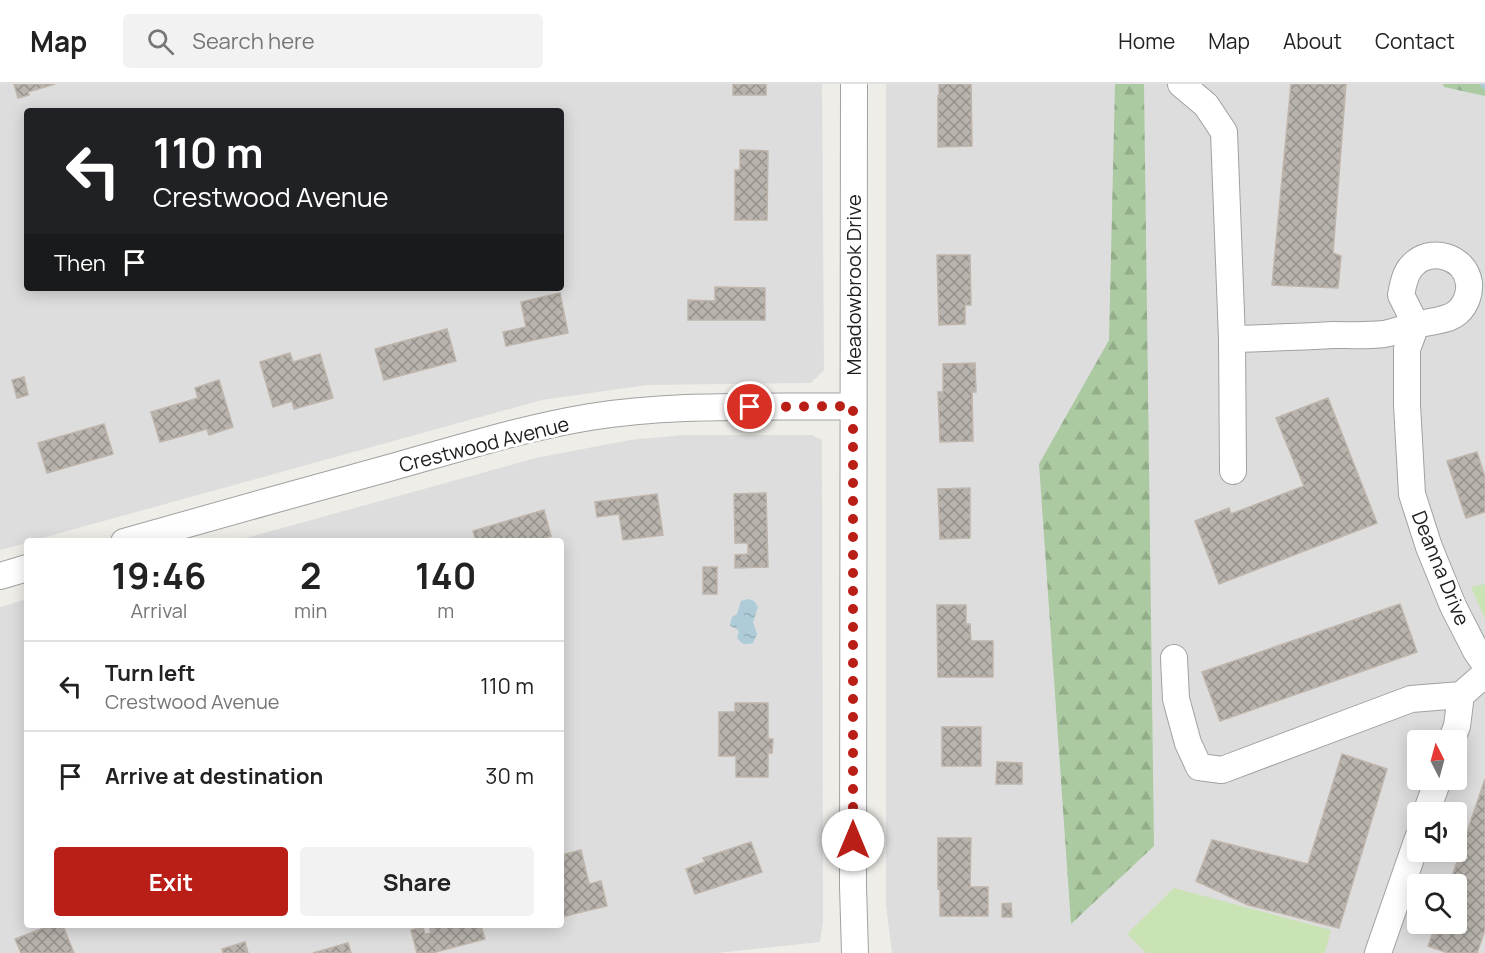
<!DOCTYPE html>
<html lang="en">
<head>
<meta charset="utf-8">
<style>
	body { margin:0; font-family:Manrope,sans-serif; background:#f2f2f2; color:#222; height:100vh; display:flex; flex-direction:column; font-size:22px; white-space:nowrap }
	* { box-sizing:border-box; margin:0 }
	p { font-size:20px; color:#767676 }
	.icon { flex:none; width:33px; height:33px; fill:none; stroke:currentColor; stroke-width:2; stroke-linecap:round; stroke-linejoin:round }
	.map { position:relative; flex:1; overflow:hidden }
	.side { position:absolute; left:24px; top:454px; width:540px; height:390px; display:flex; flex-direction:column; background:#fff; border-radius:6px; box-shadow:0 3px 15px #0003 }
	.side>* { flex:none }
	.banner { position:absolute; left:24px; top:24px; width:540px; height:183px; border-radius:6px; box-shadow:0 3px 15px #0003; background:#202124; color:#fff; overflow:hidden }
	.needle { width:39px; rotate:354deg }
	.tools { position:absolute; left:1407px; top:646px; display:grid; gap:12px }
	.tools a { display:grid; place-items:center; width:60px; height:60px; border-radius:6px; background:#fff; box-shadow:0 3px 15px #0003; font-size:30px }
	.pin { position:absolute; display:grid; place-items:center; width:51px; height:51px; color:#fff; margin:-26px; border:3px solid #fff; border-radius:50%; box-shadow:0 2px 6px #0007 }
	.me { position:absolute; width:66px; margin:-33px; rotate:0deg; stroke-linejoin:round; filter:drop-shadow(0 0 4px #0008) }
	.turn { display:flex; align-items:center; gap:21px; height:126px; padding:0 30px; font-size:27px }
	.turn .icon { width:78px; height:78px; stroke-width:2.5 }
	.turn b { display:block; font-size:42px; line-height:51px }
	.then { display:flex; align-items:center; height:57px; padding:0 30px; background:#0003; gap:12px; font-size:22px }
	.eta { display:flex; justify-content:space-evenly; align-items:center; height:102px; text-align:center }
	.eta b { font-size:36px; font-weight:700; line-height:42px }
	.button { display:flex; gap:12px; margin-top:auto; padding:12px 30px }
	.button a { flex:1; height:69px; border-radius:6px; background:#b91e17; color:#fff; font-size:24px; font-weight:700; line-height:69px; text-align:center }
	.button a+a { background:#f2f2f2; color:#222 }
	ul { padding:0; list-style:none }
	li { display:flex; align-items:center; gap:18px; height:90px; padding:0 30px; border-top:2px solid #e0e0e0 }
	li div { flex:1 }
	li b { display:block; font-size:22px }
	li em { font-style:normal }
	header { display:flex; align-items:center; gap:36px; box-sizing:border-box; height:84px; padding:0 30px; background:#fff; border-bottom:2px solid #e0e0e0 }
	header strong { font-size:28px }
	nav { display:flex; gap:33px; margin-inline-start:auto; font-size:21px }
	.search { width:420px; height:54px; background:#f2f2f2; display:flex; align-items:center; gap:15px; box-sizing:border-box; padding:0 21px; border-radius:6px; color:#767676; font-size:22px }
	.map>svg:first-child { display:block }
	.residential { fill:#dedddd; fill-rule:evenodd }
	.grass { fill:#c9e3b4 }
	.forest { fill:url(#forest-firs) }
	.water { fill:url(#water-ripples) }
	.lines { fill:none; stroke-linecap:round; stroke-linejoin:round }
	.stream { stroke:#adccd8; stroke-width:8 }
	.building { fill:url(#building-cross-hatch); stroke:#bfb5ab; stroke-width:1.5 }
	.minor-casing { stroke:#a1a1a1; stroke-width:28 }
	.minor { stroke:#fff; stroke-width:26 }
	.route { stroke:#b91e17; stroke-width:10; stroke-dasharray:0 18 }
	.labels { text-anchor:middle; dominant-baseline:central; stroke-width:6; stroke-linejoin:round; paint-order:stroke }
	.street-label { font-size:20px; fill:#202020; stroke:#fff }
</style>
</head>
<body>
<header>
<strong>Map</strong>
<div class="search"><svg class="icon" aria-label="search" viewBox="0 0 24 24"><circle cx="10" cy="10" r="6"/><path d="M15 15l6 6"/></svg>Search here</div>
<nav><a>Home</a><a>Map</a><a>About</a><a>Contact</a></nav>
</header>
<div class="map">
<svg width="1485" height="869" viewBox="0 0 1485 869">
	<defs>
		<pattern id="forest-firs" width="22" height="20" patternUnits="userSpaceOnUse" patternTransform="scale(1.5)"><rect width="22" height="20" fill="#abcaa1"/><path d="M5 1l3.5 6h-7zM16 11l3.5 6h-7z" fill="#93ad8a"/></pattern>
		<pattern id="water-ripples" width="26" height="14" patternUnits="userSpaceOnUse" patternTransform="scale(1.5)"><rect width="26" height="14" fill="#adccd8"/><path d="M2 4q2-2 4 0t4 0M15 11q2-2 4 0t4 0" fill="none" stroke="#95afb9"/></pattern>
		<pattern id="building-cross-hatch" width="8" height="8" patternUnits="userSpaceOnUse" patternTransform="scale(1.5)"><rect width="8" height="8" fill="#b8b3ad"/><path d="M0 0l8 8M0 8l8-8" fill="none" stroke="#95918c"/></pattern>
	</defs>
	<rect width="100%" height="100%" fill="#efede8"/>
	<!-- residential -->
	<path class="residential" d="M0 0H822L824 286 811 299 647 301 542 316 31 457 27 458V459L0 466ZM27 27H561V204H27Z
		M886 0H1485V869H892L886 821ZM1418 657H1456V696H1418ZM1418 729H1456V768H1418ZM1418 801H1456V840H1418Z
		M683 351H812L822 356 823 838 820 858 717 869H0V523L27 515V842H561V458L235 457 536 374 630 356Z"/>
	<!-- grass -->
	<path class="grass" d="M1485 500V535L1471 503Z
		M1174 804 1331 846 1325 868V869H1146L1127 850Z"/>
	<!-- forest -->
	<path class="forest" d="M1115 0H1144L1154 762 1071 840 1039 380 1109 256Z
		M1443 0H1485V12L1444 3Z"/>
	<!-- water -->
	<path class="water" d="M748 515 754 517 758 523 753 538 757 550 753 559C745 561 741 561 737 553L739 548 737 545 732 543 730 541 732 533 737 530 741 517Z"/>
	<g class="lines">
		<!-- stream -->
		<path class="stream" d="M1484 0 1485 1"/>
	</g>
	<!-- building -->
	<path class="building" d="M14 0H55L28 8 29 11 18 14Z
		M733 0H766V11H733Z
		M939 0H971L972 62 938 63V12L939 13Z
		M1291 0H1346L1333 169 1341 172 1338 204 1272 201Z
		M740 66 768 67 767 136H735V86H740Z
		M937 171H970L971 221H965V240L939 241Z
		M715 203 765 204V236H688V216L715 217Z
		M560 209 568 249 506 262 503 248 526 243 521 218Z
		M447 245 456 277 384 296 375 265Z
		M290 269 293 278 320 270 333 314 294 325 292 317 273 323 260 278Z
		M975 279 976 308H972L973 357 940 358 938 308H943V280Z
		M24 293 28 311 17 314 12 296Z
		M219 296 233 343 209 351 207 345 160 358 151 328 198 314 195 304Z
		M1328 314 1377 439 1219 500 1195 437 1229 424 1231 430 1304 402 1276 334Z
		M104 340 113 370 47 389 38 359Z
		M1477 368 1485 393V428L1466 434 1447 377Z
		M970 404V454L940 455 938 405Z
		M766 409 768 483 735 484V471L748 470V459H735L734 410Z
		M657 410 663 451 623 456 619 430 597 433 595 418Z
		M544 426 551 452 534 458H476L473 447Z
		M703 483H717V510H703Z
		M1400 520 1417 568 1220 637 1202 588Z
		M937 521H966V540H970L971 557H993V593H938Z
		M735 619H768V655H773L772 669H768V693H736V672H719V628H735Z
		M942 643H981V682H942Z
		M1342 670 1387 685 1339 844 1248 821 1196 797 1212 756 1308 780Z
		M997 678 1022 679V700H996Z
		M1485 695V846L1477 869H1448L1428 862 1436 840H1456V801H1449Z
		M938 754H971L970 803H988V832H940V804L938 805Z
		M751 758 762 788 695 810 686 785 705 778 703 774Z
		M581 766 589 800 601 797 607 822 561 833V802H562L561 796V771Z
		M1011 819 1012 833H1002V820Z
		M49 842H63L74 869H21L15 855Z
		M429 842H481L485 855 432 869H417L411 846 423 843 425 850 431 849Z
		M245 858 248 869H223L222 865Z
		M348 859 351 869H313Z"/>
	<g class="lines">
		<!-- minor casing -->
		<g class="minor-casing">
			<path id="minor" d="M854 0 853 802 855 869
				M1181 0 1206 21 1224 48 1232 255
				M1233 387 1232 255C1266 254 1299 253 1333 251 1350 251 1367 252 1384 250 1395 248 1407 243 1419 240 1432 237 1448 237 1458 228 1466 221 1470 209 1469 199 1465 172 1430 162 1412 182 1405 189 1403 201 1401 211L1416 241 1407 265V321L1412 410 1429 463 1453 522 1476 567 1485 580
				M124 458C215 432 305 407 396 382 460 364 524 344 590 333 677 319 765 324 853 322
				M0 492 27 484
				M1174 574 1176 615 1188 659 1199 683 1222 686 1411 615 1461 611
				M1451 657 1457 642 1461 611 1485 590
				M1426 729 1438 696
				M1378 869 1418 754"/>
		</g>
		<!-- minor -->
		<use href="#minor" class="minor"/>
	</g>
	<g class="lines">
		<!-- route -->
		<path class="route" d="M750 323 853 322V756"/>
	</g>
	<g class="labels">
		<!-- street labels -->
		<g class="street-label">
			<text transform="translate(853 201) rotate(-90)">Meadowbrook Drive</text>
			<text transform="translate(484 360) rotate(-14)">Crestwood Avenue</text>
			<text transform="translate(1441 484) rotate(68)">Deanna Drive</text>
		</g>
	</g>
</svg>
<div class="tools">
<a><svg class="needle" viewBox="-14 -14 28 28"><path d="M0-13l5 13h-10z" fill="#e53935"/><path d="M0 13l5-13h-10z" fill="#767676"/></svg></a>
<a><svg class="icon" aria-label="sound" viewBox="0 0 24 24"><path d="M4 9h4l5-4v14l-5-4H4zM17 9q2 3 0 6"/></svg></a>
<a><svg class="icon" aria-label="search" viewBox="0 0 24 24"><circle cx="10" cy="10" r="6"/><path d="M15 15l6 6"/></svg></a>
</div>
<div class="pin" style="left:750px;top:323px;background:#d93025"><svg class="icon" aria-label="arrive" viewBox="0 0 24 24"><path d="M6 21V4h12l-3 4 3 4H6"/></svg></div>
<svg class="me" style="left:853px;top:756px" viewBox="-20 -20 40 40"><circle r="19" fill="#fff"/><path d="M0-13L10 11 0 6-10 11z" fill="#b91e17"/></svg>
<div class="banner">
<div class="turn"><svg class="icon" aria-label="left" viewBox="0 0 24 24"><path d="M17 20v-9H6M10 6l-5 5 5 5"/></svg><div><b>110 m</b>Crestwood Avenue</div></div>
<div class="then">Then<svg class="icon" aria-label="arrive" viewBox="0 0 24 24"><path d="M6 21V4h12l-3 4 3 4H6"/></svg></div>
</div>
<section class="side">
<div class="eta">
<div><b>19:46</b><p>Arrival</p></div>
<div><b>2</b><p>min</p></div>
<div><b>140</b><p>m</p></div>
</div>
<ul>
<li><svg class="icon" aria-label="left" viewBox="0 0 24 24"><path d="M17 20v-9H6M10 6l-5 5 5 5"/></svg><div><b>Turn left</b><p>Crestwood Avenue</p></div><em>110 m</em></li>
<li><svg class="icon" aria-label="arrive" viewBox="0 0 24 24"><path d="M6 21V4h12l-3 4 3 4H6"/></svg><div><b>Arrive at destination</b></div><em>30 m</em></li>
</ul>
<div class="button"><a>Exit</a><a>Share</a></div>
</section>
</div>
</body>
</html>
